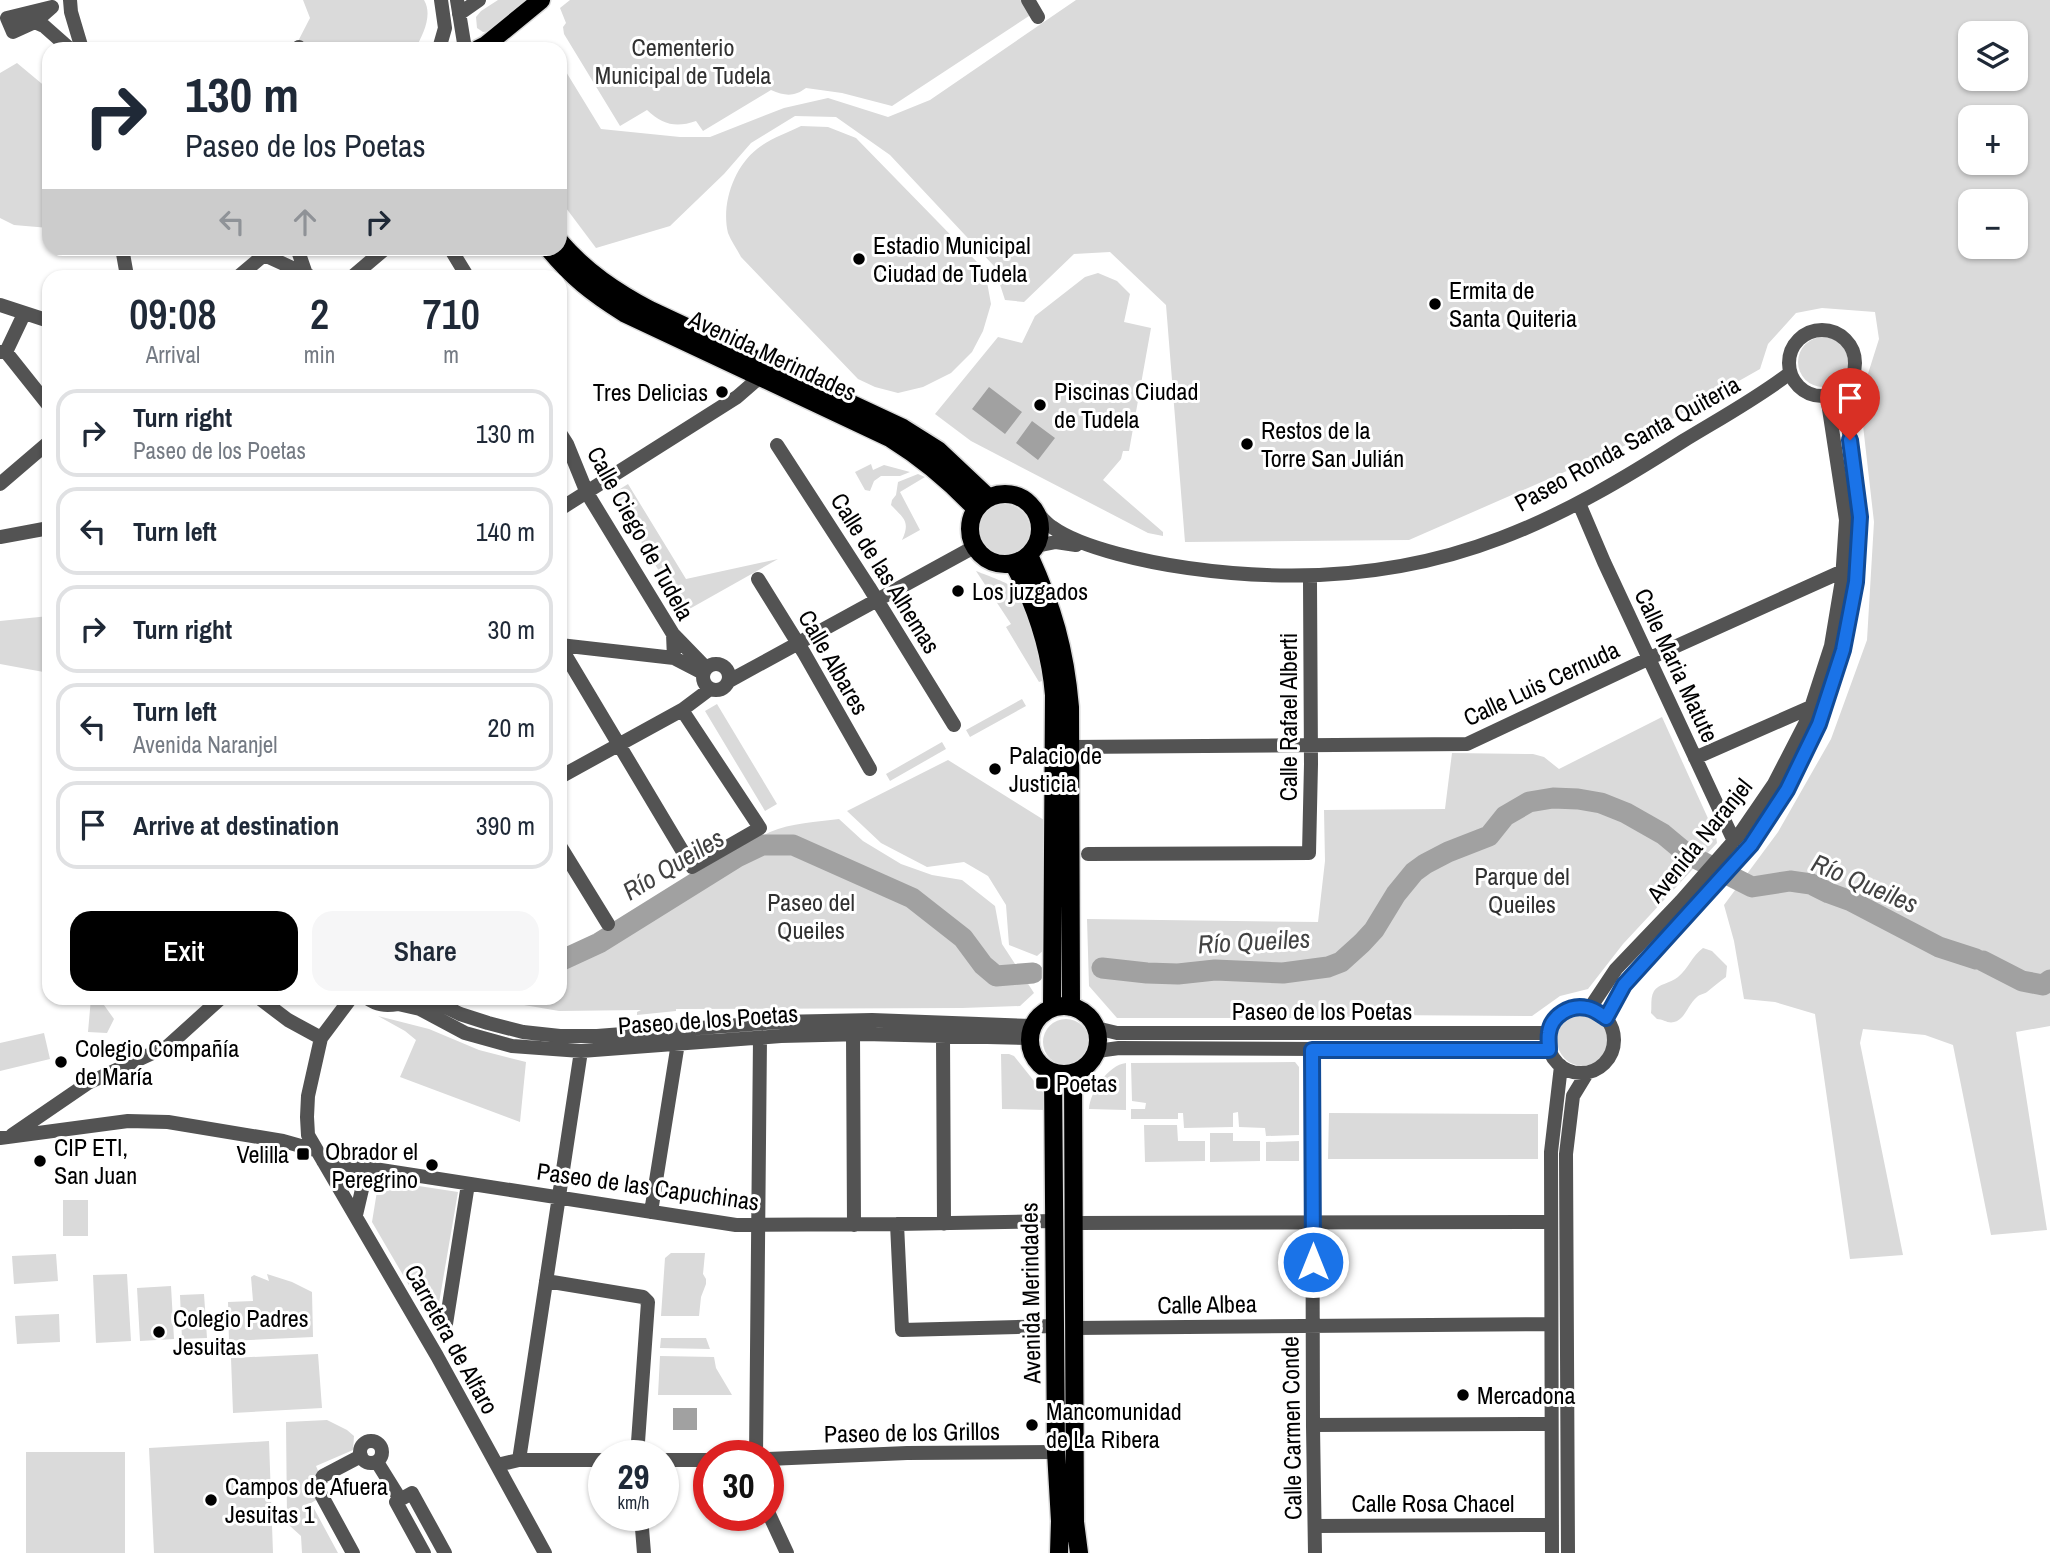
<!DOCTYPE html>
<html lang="en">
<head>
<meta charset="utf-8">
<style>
	body { margin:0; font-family:"Archivo Narrow",sans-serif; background:#f6f6f7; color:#1f2937; height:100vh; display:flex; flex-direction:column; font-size:26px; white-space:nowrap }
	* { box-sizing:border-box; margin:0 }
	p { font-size:23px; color:#747a83 }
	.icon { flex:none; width:38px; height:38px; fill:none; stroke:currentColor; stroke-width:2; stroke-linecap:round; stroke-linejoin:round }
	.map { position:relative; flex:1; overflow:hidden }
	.side { position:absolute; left:42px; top:270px; width:525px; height:735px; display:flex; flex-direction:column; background:#fff; border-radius:21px; box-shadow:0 2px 5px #0004 }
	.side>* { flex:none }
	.top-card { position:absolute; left:42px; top:42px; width:525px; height:214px; border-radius:21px; box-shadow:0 2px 5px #0004; background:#fff; color:#1f2937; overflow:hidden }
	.tools { position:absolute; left:1958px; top:21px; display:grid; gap:14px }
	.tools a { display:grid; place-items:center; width:70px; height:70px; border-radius:14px; background:#fff; box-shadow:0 2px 5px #0004; font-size:35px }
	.speed { position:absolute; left:588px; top:1440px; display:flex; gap:14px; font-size:35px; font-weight:700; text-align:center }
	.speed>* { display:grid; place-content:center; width:91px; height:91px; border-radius:50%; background:#fff; box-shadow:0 2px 5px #0004; line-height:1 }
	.speed small { font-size:18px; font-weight:400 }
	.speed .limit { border:10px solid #d22; background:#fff; color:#111 }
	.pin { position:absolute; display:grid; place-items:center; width:60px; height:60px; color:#fff; margin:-72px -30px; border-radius:50% 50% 50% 0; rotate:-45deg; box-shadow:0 0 7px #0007 }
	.pin .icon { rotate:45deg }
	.me { position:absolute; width:77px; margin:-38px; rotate:0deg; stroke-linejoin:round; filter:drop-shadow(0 0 5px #0008) }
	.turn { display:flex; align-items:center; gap:24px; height:147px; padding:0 28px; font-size:32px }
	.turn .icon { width:91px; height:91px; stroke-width:2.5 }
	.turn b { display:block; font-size:49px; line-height:60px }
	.lanes { display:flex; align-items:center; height:66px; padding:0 28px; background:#0003; justify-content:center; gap:35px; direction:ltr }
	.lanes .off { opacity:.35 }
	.eta { display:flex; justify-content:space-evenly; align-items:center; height:119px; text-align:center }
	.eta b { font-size:42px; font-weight:600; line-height:49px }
	.primary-button { display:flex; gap:14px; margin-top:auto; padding:14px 28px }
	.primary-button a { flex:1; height:80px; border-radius:21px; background:#000; color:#fff; font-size:28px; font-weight:600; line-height:80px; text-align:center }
	.primary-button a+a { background:#f6f6f7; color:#1f2937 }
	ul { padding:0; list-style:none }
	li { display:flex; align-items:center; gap:21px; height:88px; margin:0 14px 10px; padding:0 14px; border:4px solid #e0e1e3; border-radius:21px }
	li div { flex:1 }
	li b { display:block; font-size:26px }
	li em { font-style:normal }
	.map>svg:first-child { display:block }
	.green { fill:#dadada; fill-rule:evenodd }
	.water { fill:#a1a1a1 }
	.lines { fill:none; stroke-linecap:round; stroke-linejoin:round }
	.river { stroke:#a1a1a1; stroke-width:21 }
	.major-casing { stroke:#dbdbdb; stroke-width:21 }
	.minor { stroke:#535353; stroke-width:14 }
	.major { stroke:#000; stroke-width:18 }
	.route-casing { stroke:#114b97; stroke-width:18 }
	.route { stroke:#1a73e8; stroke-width:12 }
	.poi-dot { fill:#000; stroke:#fff; stroke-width:2.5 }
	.labels { text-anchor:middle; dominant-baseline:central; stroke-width:6; stroke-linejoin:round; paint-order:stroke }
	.park-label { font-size:24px; fill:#313131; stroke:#fff }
	.poi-label { font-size:24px; fill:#000; stroke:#fff; text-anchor:start }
	.street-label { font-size:24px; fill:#000; stroke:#fff }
	.water-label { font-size:26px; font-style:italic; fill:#424242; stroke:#fff }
</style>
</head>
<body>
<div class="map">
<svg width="2050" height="1553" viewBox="0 0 2050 1553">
	<rect width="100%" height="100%" fill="#fff"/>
	<!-- green -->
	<path class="green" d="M303 0H424C433 15 423 35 415 49H294L310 18Z
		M498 0H528L492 31 483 32 477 28 476 17 481 11Z
		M570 0H1023L1032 14 892 106 842 93 806 88C794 97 785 96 771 90L703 131 696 121C676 128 663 125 647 110L620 126 564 34 563 27 566 23 560 8Z
		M1076 0H2050V1026L2016 1032 2047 1230 1991 1235 1953 1045 1925 1035 1863 1029 1860 1043 1903 1255 1850 1259 1815 1014 1775 1002 1744 999 1734 941 1724 905 1778 832 1831 739 1867 640 1874 522 1860 399 1879 339 1875 312 1822 308 1796 313 1768 344 1760 369 1626 445 1409 540 1185 542 1166 305 1110 252 1074 254 1024 302 1005 300 994 266 890 155 836 117 795 116 751 143 724 174 670 226 596 248 560 200V62L601 129 680 137H710L784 108 828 98 888 117 930 100ZM2016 33V79H1970V33ZM2016 117V163H1970V117ZM1970 201H2016V247H1970Z
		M17 63 47 88 42 94 49 102V228L14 225 0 218V73Z
		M801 126 828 127 856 138 977 262 987 282 991 304 983 331 972 352 951 373 923 387 898 393 875 387 858 379 741 257C737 249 731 241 728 233 721 204 734 167 757 149 769 139 787 133 801 126Z
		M1098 273 1117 281 1130 294 1124 322 1151 328 1129 451H1123L1121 459 1103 480 1163 532V536L1148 533 971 441 935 414 998 337 1022 343 1035 316 1085 277Z
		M1798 362a25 25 0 1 1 50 0a25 25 0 1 1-50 0Z
		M871 464 873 470 884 465 910 472 900 476H881L874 481 870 491 865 490 855 472Z
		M918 474 925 477 900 492 920 530 902 540C911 521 903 518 891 505L892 500 896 495 898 482Z
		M628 484 686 579 778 559 684 612 612 494Z
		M978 530a26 26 0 1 1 52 0a26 26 0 1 1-52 0Z
		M976 571C983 574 1007 582 1012 587 1025 597 1041 663 1042 681L1039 682 1006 627 1011 624Z
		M49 616V673L0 664V621Z
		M1022 699 1026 706 970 737 966 730Z
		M717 704 777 804 765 811 705 711Z
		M1662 717 1716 836 1717 843 1623 944 1588 989 1560 996 1532 1016 1378 1015 1326 1018H1117L1089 986 1087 919 1318 922 1325 861 1324 810 1445 809 1452 753 1533 754 1544 757 1559 769Z
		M942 742 946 749 890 781 886 774Z
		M948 760 1044 820 1045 949 1037 956 1009 945 1006 905 988 876 964 862 927 867 881 843 847 811Z
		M839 819 863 841 901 864 932 875 962 880 995 906 1002 944 1034 993 1020 1006 962 1008 676 1009V1011L637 1015V1012L641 1010 559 1011 483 998H560V951C593 945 617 922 645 905 661 895 676 890 693 881 719 868 744 844 770 832 791 823 817 822 839 819Z
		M1703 948 1712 951 1727 966 1726 977C1719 982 1713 987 1707 992 1704 994 1700 994 1697 997 1688 1004 1685 1020 1674 1022 1668 1024 1663 1019 1657 1019L1651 1013C1652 1006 1650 998 1654 991 1658 984 1671 983 1678 977 1688 969 1692 956 1703 948Z
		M91 998H99L114 1019 107 1033 88 1032Z
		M1557 1040a26 26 0 1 1 52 0a26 26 0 1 1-52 0Z
		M378 1016 429 1029 479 1050 526 1062 520 1122 400 1077 416 1040 405 1031Z
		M1043 1042a23 23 0 1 1 46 0a23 23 0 1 1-46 0Z
		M44 1033 50 1059 0 1071V1043Z
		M1001 1054H1009L1014 1056 1042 1091 1045 1096 1046 1110 1002 1109Z
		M1295 1062 1299 1067V1135L1266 1136 1265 1128 1239 1127 1238 1112 1233 1113V1127L1184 1128 1183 1113H1178V1119H1131V1109H1145L1146 1103 1132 1101 1131 1063Z
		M1126 1063V1110L1089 1109C1090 1092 1108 1065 1126 1063Z
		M1329 1113 1538 1114V1159H1328Z
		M1144 1125H1177L1178 1141H1205V1161L1145 1162Z
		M1210 1133H1233V1141H1260V1161L1210 1162Z
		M1299 1141V1161H1266V1142Z
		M386 1181 458 1192 439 1303 424 1311 372 1222 378 1185Z
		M63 1200H88V1236H63Z
		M671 1253H705L703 1274 706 1279V1284L701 1297 699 1316H661L665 1258Z
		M56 1254 58 1281 14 1284 12 1256Z
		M127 1274 131 1341 96 1343 93 1275Z
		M267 1274 292 1282 312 1292 313 1337 229 1341 228 1302 253 1301 251 1277 254 1275 269 1281Z
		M171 1286 174 1339 140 1341 137 1288Z
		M204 1294 207 1338 182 1339 180 1295Z
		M59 1314 60 1342 17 1344 15 1316Z
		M661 1338H706L710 1349 660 1348Z
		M318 1354 322 1408 233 1413 231 1358Z
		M660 1356 714 1357 716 1368 732 1395H658Z
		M327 1420 347 1430 354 1436 353 1450 316 1466 319 1473 309 1484 318 1499 311 1503 338 1553H302L301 1536 290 1526 287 1520 286 1422Z
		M269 1441 273 1553H154L149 1448Z
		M26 1452H125V1553H26Z"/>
	<!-- water -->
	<path class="water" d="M989 387 1022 412 1005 434 972 409Z
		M1032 421 1055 438 1038 460 1016 443Z
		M673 1408H697V1430H673Z"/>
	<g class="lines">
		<!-- river -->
		<path class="river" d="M560 961 599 943 737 857 762 845H793L912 898 963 938 983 965 996 976 1033 973
			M1983 961 2022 981 2043 985 2050 980
			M1102 968 1147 973 1178 974 1215 970 1283 973 1328 967 1341 962 1362 943 1374 930 1396 894 1414 872 1425 864 1448 852 1489 836 1505 816 1529 802 1553 798 1578 799 1601 803 1626 813 1663 834 1687 854 1752 887 1790 881 1811 884 1829 893 1851 901 1939 947 1976 959"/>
		<!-- major casing -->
		<g class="major-casing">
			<path id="major" d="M478 49 486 45 541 0
				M560 242C586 272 616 292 650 310L903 428 938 450 989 498
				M548 248C573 278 591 292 624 313L890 438C924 459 949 480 976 509
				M970 529a35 35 0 1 1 70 0a35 35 0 1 1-70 0Z
				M1029 555C1053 608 1065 649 1070 707L1071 1007
				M1013 563C1036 605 1050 648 1054 695L1052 1008
				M1030 1040a34 34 0 1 1 68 0a34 34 0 1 1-68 0Z
				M1053 1073 1056 1452 1060 1521 1059 1553
				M1073 1074 1075 1522 1079 1553"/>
		</g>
		<!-- minor -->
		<path class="minor" d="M70 0 71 12 82 49
			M457 0 465 49
			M1028 0 1038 17
			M52 7 35 22 13 32 7 18Z
			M459 14 479 0
			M35 22 44 26 70 49
			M298 49 299 47
			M439 49 445 28 441 0
			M122 248 127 276
			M297 248 306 274
			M450 248 467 276
			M264 255 310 276
			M239 276 270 250
			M353 276 386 248
			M0 305 49 321
			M1789 363a33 33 0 1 1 66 0a33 33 0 1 1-66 0Z
			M0 352H6L24 314
			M6 352 49 406
			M560 433 567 444 587 493 673 634 674 658
			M777 445 869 587 954 725
			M0 484 49 442
			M1581 508 1604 562 1734 841
			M560 509 737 397 760 377
			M1037 513C1042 518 1047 524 1052 527 1082 549 1152 563 1188 568 1294 583 1400 577 1501 538 1565 514 1625 478 1683 441 1719 419 1756 399 1790 373
			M0 537 49 528
			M1036 546 1056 542 1076 545
			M758 579 804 653 870 769
			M673 634 706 668
			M560 645 674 658 703 673
			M560 646 692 867 760 828 682 710
			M703 677a13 13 0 1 1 26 0a13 13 0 1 1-26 0Z
			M729 681 974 547
			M1071 747 1467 744 1650 658 1843 571
			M1695 758 1811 707
			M560 777 682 710 710 689
			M560 846 608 924
			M1088 854 1309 853 1311 764 1310 582
			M259 998 288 1020 321 1038
			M351 998 321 1038 308 1096 307 1117 308 1135 437 1356 545 1553
			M367 998C377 1005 385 1006 398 1004L402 999
			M428 998 460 1014 488 1023 523 1032 560 1036H597L778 1022 872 1020 1032 1026
			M398 1004 420 1009 465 1033 512 1046 581 1051 781 1036 864 1034 1029 1038
			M1548 1040a33 33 0 1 1 66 0a33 33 0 1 1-66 0Z
			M1590 1008 1616 969 1681 901 1739 835 1774 784 1807 720 1831 646 1842 580 1846 520 1827 396
			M1606 1018 1624 985 1751 845 1786 790 1819 724 1843 650 1856 582 1860 517 1854 463 1842 390
			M1096 1028 1117 1033H1549
			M853 1034 854 1225
			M943 1036 944 1224
			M1312 1050 1313 1427 1315 1553
			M1097 1051 1119 1048 1549 1050
			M12 1135 88 1083 168 1046 221 998
			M0 1138 128 1121 168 1122 283 1141 315 1150
			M323 1161 736 1225 897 1224 1054 1221
			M651 1212 678 1043
			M356 1215 367 1168
			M1074 1223 1551 1222
			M897 1224 902 1330 1055 1326
			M546 1281 643 1297 648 1302 637 1456
			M446 1324 468 1184
			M1074 1328 1551 1324
			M1313 1425 1551 1424
			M360 1452a11 11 0 1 1 22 0a11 11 0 1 1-22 0Z
			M756 1456 760 1038
			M768 1459 907 1453 1056 1452
			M519 1460 581 1051
			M663 1460H709
			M377 1462 400 1499
			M497 1465 519 1460H604
			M768 1512 787 1553
			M641 1516 644 1553
			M1315 1526 1552 1525
			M353 1553 317 1487 323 1476 361 1456
			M424 1553 396 1502 412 1493 445 1553
			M1552 1553 1551 1152 1561 1066
			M1568 1553 1566 1154 1573 1096 1587 1073"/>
		<!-- major -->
		<use href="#major" class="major"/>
	</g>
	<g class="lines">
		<!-- route casing -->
		<g class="route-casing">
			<path id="route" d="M1313 1262 1312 1050H1549C1549 1044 1548 1038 1549 1033 1551 1016 1570 1004 1587 1008 1594 1009 1600 1014 1606 1018L1624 985 1751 845 1787 790 1819 724 1843 650 1856 582 1860 517 1850 440"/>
		</g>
		<!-- route -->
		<use href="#route" class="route"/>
	</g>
	<!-- markers -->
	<g class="poi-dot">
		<circle cx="859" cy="259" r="7"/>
		<circle cx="1435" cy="304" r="7"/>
		<circle cx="722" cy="392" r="7"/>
		<circle cx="1040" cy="405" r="7"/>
		<circle cx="1247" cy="444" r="7"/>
		<circle cx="958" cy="591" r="7"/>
		<circle cx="995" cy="769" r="7"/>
		<circle cx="61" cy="1062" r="7"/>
		<rect x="1035" y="1076" width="14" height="14" rx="3.5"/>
		<rect x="296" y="1147" width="14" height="14" rx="3.5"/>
		<circle cx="40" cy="1161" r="7"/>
		<circle cx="432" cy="1165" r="7"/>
		<circle cx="159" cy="1332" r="7"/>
		<circle cx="1463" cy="1395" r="7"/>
		<circle cx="1032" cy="1425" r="7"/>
		<circle cx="211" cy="1500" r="7"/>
	</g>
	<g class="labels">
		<!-- park labels -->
		<g class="park-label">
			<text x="683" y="47">Cementerio<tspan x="683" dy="28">Municipal de Tudela</tspan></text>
			<text x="1522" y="876">Parque del<tspan x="1522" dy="28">Queiles</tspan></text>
			<text x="811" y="902">Paseo del<tspan x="811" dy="28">Queiles</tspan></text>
		</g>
		<!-- poi labels -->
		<g class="poi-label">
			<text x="873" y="245">Estadio Municipal<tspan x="873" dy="28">Ciudad de Tudela</tspan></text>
			<text x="1449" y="290">Ermita de<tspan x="1449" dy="28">Santa Quiteria</tspan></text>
			<text x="1054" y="391">Piscinas Ciudad<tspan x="1054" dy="28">de Tudela</tspan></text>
			<text x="708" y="392" text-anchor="end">Tres Delicias</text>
			<text x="1261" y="430">Restos de la<tspan x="1261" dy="28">Torre San Julián</tspan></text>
			<text x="972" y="591">Los juzgados</text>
			<text x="1009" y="755">Palacio de<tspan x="1009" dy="28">Justicia</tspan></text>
			<text x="75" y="1048">Colegio Compañía<tspan x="75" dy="28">de María</tspan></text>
			<text x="1056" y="1083">Poetas</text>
			<text x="54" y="1147">CIP ETI,<tspan x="54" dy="28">San Juan</tspan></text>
			<text x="418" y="1151" text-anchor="end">Obrador el<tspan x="418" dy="28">Peregrino</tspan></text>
			<text x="289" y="1154" text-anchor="end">Velilla</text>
			<text x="173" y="1318">Colegio Padres<tspan x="173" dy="28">Jesuitas</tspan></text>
			<text x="1477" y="1395">Mercadona</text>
			<text x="1046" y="1411">Mancomunidad<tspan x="1046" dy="28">de La Ribera</tspan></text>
			<text x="225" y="1486">Campos de Afuera<tspan x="225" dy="28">Jesuitas 1</tspan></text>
		</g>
		<!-- street labels -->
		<g class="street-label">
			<text transform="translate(773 355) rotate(25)">Avenida Merindades</text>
			<text transform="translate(1627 443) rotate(-29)">Paseo Ronda Santa Quiteria</text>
			<text transform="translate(641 533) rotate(61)">Calle Ciego de Tudela</text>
			<text transform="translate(886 573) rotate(58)">Calle de las Alhemas</text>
			<text transform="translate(834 662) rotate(60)">Calle Albares</text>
			<text transform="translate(1677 665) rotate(65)">Calle Maria Matute</text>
			<text transform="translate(1541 683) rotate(-25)">Calle Luis Cernuda</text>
			<text transform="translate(1288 717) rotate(-90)">Calle Rafael Alberti</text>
			<text transform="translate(1699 840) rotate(-51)">Avenida Naranjel</text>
			<text x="1322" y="1011">Paseo de los Poetas</text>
			<text transform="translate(708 1019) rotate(-4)">Paseo de los Poetas</text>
			<text transform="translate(648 1186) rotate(8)">Paseo de las Capuchinas</text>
			<text transform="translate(1030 1293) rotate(-91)">Avenida Merindades</text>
			<text transform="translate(1207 1304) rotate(-1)">Calle Albea</text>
			<text transform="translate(452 1339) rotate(61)">Carretera de Alfaro</text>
			<text transform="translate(1291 1428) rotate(-91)">Calle Carmen Conde</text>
			<text transform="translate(912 1432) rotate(-1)">Paseo de los Grillos</text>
			<text x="1433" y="1503">Calle Rosa Chacel</text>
		</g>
		<!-- water labels -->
		<g class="water-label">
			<text transform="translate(673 864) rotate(-31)">Río Queiles</text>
			<text transform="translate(1865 883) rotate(23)">Río Queiles</text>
			<text transform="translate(1254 941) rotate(-3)">Río Queiles</text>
		</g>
	</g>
</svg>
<div class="tools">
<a><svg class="icon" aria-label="layers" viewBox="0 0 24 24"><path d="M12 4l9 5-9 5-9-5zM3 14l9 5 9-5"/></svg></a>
<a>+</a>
<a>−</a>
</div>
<div class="speed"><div>29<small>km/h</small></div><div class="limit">30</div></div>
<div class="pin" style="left:1850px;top:440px;background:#d93025"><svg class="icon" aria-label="arrive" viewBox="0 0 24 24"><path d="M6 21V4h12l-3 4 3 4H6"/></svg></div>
<svg class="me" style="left:1313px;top:1262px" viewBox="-20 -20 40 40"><circle r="17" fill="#1a73e8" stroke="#fff" stroke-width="3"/><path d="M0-11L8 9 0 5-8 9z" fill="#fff"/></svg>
<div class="top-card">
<div class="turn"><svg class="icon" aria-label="right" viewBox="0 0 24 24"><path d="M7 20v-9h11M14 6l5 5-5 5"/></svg><div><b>130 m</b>Paseo de los Poetas</div></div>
<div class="lanes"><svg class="icon off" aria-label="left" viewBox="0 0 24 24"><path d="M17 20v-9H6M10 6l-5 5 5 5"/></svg><svg class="icon off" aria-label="ahead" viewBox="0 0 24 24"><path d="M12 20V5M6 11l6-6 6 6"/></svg><svg class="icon" aria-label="right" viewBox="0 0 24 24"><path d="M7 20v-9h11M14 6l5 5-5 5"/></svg></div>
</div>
<section class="side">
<div class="eta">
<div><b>09:08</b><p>Arrival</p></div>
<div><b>2</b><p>min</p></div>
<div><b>710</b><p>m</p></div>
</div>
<ul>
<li><svg class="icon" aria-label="right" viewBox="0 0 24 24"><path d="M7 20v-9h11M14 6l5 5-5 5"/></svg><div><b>Turn right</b><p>Paseo de los Poetas</p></div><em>130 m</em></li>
<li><svg class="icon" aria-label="left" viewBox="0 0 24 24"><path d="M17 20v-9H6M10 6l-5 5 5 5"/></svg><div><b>Turn left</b></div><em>140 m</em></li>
<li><svg class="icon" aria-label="right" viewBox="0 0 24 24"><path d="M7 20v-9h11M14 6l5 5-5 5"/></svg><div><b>Turn right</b></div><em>30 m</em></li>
<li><svg class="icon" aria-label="left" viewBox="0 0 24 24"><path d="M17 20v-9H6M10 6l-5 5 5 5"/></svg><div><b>Turn left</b><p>Avenida Naranjel</p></div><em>20 m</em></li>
<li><svg class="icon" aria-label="arrive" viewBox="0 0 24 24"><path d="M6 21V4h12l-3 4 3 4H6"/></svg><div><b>Arrive at destination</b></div><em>390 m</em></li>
</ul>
<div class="primary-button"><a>Exit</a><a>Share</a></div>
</section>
</div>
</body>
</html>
